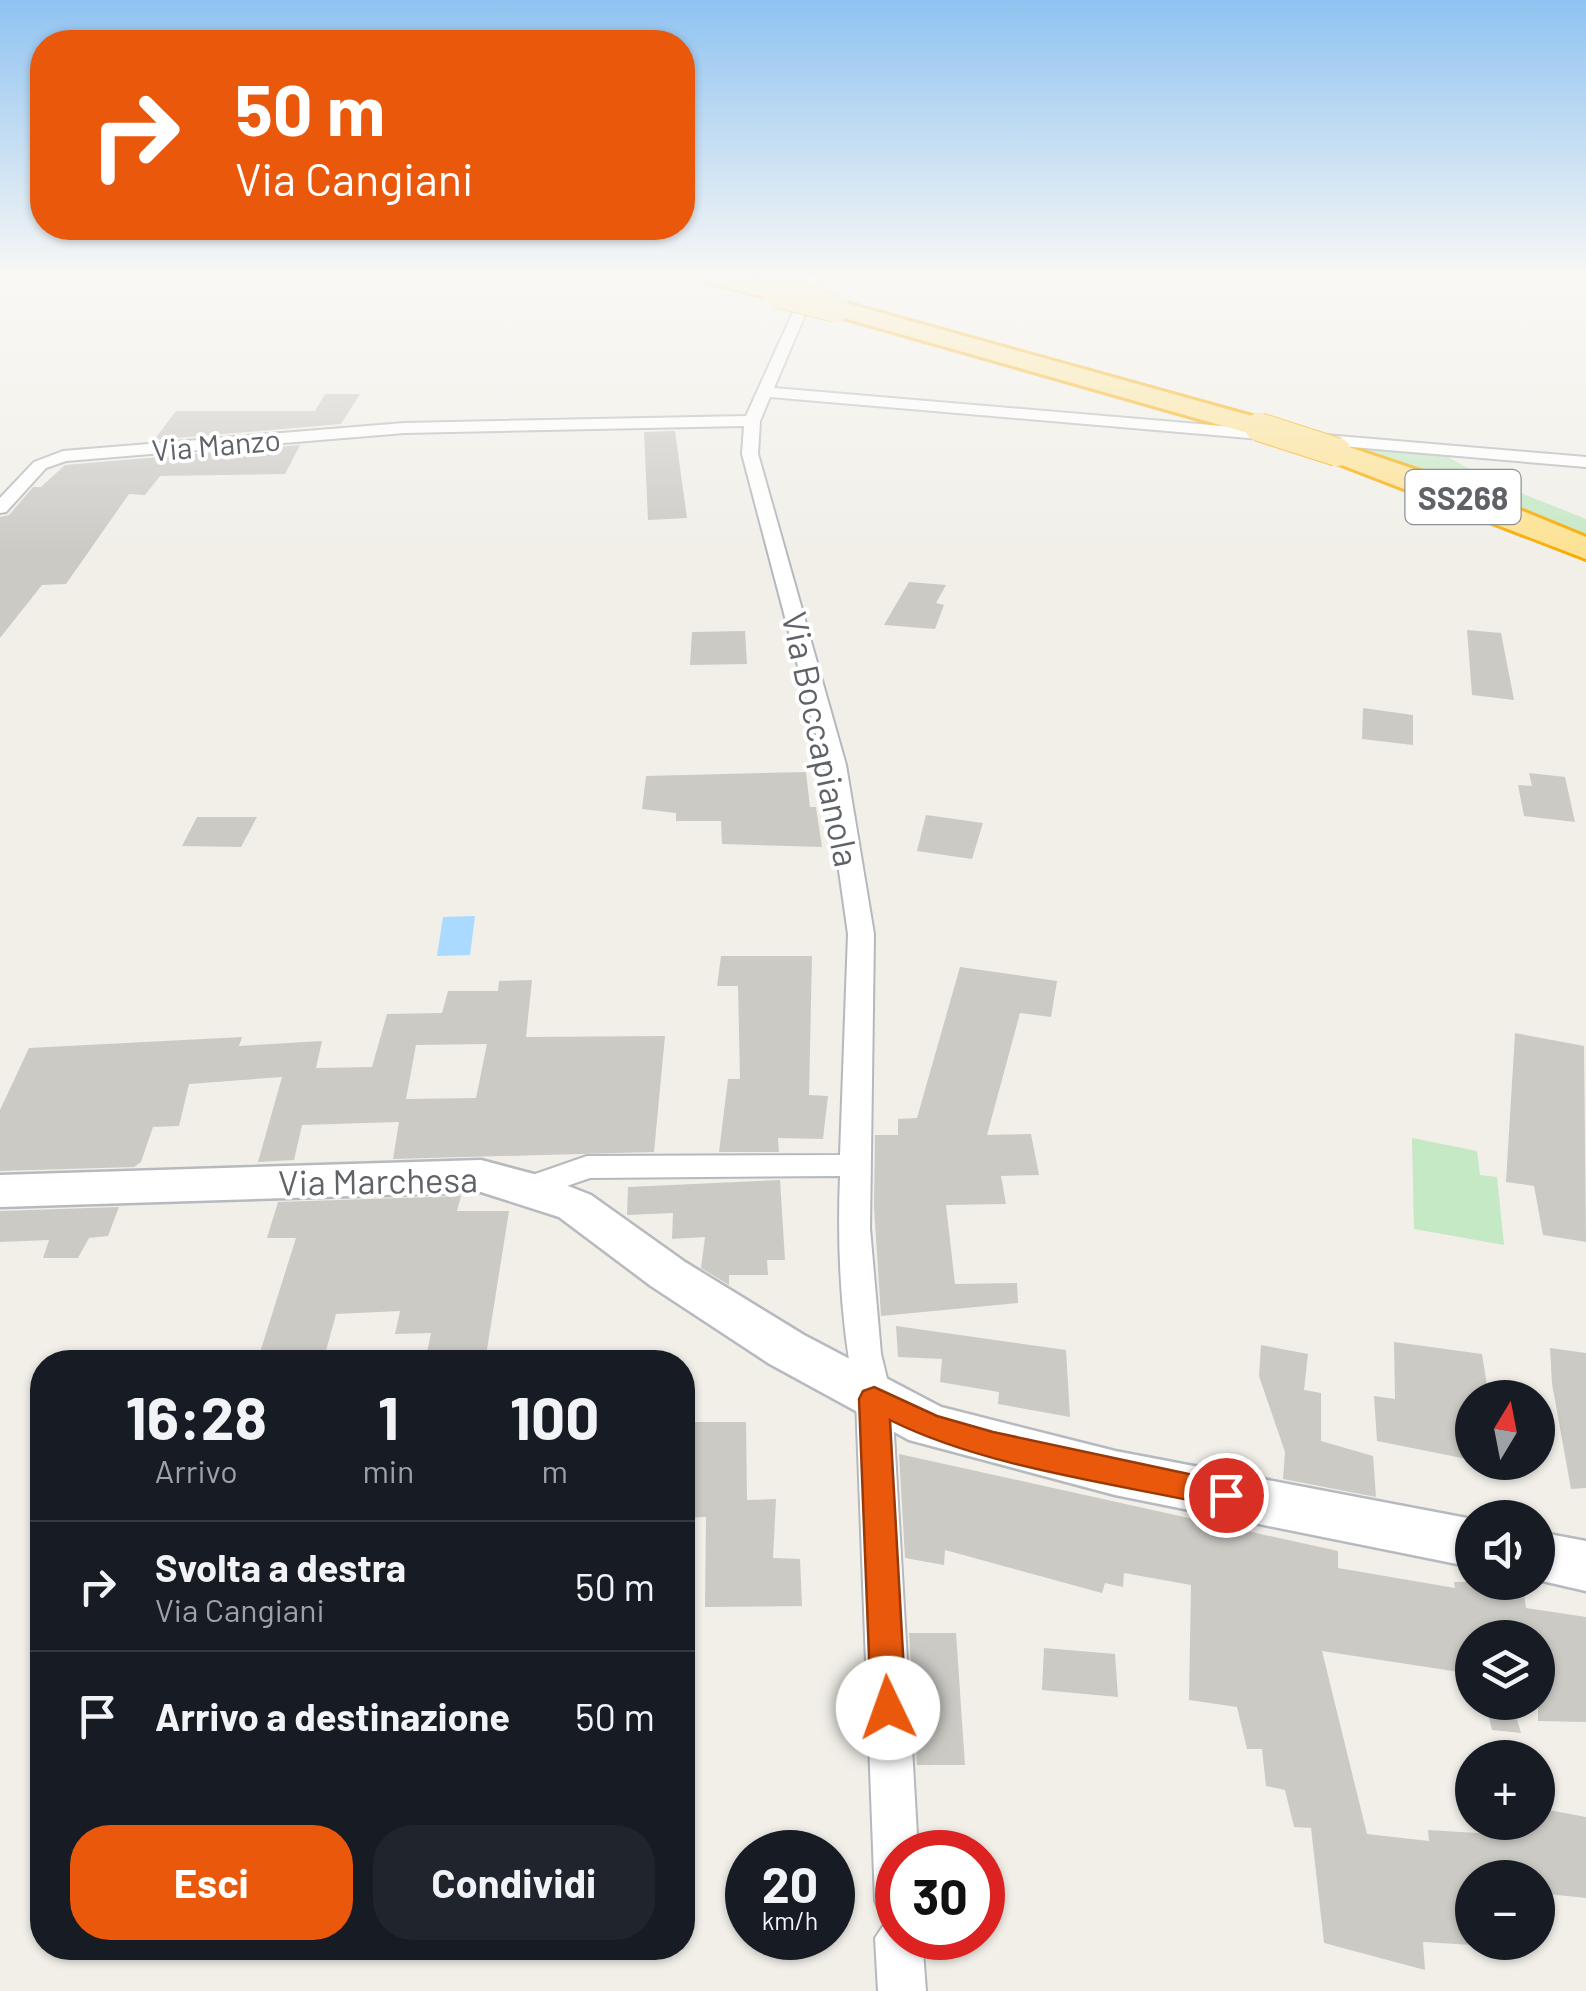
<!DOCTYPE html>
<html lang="it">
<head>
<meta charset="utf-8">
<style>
	body { margin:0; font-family:Barlow,sans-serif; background:#20242c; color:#f1f3f6; height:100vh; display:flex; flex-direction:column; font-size:38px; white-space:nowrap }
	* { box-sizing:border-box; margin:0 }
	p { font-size:32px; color:#9ea1a6 }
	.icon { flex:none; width:55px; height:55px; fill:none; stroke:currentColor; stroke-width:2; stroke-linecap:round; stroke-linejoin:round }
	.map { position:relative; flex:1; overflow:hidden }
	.side { position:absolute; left:30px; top:1350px; width:665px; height:610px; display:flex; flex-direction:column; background:#171b24; border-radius:40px; box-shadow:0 2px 8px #0004 }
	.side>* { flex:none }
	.hud { position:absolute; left:30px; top:30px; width:665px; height:210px; border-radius:40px; box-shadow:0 2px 8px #0004; background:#ea580c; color:#fff; overflow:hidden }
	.needle { width:65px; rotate:10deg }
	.controls { position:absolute; left:1455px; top:1380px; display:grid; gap:20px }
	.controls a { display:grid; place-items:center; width:100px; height:100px; border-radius:50%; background:#171b24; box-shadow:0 2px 8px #0004; font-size:50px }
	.speed { position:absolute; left:725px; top:1830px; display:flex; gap:20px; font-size:50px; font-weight:700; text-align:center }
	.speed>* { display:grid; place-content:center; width:130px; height:130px; border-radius:50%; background:#171b24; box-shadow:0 2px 8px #0004; line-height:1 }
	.speed small { font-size:25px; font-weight:400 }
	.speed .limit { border:15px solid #d22; background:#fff; color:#111 }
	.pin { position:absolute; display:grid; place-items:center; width:85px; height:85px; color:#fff; margin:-42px; border:5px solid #fff; border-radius:50%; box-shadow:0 2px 10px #0007 }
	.me { position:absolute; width:110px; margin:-55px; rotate:357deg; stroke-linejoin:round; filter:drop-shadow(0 0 8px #0008) }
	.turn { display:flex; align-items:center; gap:35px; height:210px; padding:0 40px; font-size:45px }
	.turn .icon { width:130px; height:130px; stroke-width:2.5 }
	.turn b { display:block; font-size:70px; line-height:85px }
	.eta { display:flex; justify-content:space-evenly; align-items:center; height:170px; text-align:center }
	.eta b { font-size:60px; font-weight:700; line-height:70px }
	.primary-button { display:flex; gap:20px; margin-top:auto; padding:20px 40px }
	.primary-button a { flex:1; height:115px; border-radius:40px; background:#ea580c; color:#fff; font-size:40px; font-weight:700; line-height:115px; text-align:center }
	.primary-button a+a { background:#20242c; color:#f1f3f6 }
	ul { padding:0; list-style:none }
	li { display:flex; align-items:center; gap:30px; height:130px; padding:0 40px; border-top:2px solid #363941 }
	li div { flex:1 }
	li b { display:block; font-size:38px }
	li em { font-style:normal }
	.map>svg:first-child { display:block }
	.green { fill:#c5e8c5 }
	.water { fill:#aadaff }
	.building { fill:#cccac5; fill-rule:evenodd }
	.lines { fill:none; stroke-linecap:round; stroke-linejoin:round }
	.street-casing { stroke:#b5b8bc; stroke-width:4 }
	.secondary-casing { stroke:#b6babf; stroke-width:5 }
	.highway-casing { stroke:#f9ab00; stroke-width:6 }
	.street { fill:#fff; fill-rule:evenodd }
	.secondary { fill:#fff; fill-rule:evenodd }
	.highway { fill:#fde293; fill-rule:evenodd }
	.highway-bridge-casing { stroke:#f9ab00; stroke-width:30; stroke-linecap:butt }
	.highway-bridge { stroke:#fde293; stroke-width:28 }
	.route { fill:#ea580c; stroke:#983908; stroke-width:2.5 }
	.labels { text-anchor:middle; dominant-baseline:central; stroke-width:8; stroke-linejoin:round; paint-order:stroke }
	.far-street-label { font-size:30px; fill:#5f6368; stroke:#fff }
	.shield { fill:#fff; stroke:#8f9295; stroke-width:2.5 }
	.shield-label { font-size:32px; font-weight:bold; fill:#5f6368 }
	.street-label { font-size:35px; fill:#5f6368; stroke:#fff }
</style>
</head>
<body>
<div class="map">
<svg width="1586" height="1991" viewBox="0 0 1586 1991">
	<rect width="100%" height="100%" fill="#f1efe8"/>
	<!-- green -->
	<path class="green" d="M1342 444 1441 453 1491 481 1586 519V535Z
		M1412 1138 1477 1151 1480 1175 1497 1177 1504 1245 1414 1229Z"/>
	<!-- water -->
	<path class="water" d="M475 916 470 955 437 956 443 917Z"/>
	<!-- building -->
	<path class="building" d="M325 394H360L341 424 154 440 176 411H315Z
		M675 431 687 518 648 520 644 432Z
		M300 445 285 474 160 476 145 495 129 494 66 584 42 585 0 638V517L9 515 33 487H41L65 465Z
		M909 582 946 585 936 603 944 605 935 629 884 625Z
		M1467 630 1501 633 1514 700 1472 695Z
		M745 631 747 664 690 665 692 632Z
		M1363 708 1413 715V745L1362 739Z
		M806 772 810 807H816L822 847 722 844 721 821H676V813L642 809 646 776Z
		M1529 773 1565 777 1575 822 1524 816 1518 785 1532 786Z
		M926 815 983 823 972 859 917 851Z
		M197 817H257L241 847 182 846Z
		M721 956H812L809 1095 828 1096 823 1139 778 1138 779 1152H719L728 1079H740L738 986H717Z
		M960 967 1057 981 1051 1017 1020 1013 987 1135 1031 1134 1039 1175 1001 1176 1006 1204 946 1205 955 1284 1017 1283 1018 1303 881 1316 874 1207 875 1135H898V1119L917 1118Z
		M532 980 526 1037 665 1036 654 1152 393 1159 399 1122 302 1125 294 1160 258 1162 282 1077 189 1084 179 1126 153 1127 141 1162 134 1167 0 1171V1110L29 1048 242 1037 239 1046 322 1041 316 1068 372 1067 387 1014 442 1013 448 991H498L499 981ZM487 1044 476 1098 406 1099 416 1045Z
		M1515 1033 1584 1046 1586 1242 1543 1235 1534 1186 1506 1182Z
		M780 1180 785 1260H767L768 1275H729V1285L701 1268 705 1237 672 1239 673 1213 627 1215 628 1187Z
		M461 1196 457 1211H509L485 1362H425L431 1333 395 1334 400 1311 336 1314 323 1362H257L296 1238H267L278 1202Z
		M119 1207 108 1236 89 1238 78 1258H43L49 1240 0 1242V1211Z
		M896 1326 1066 1350 1070 1417 998 1404 999 1392 940 1382 942 1359 898 1357Z
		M1394 1342 1482 1354 1489 1398H1472V1460L1377 1441 1374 1396 1395 1399Z
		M1261 1345 1308 1354 1304 1390 1321 1393V1441L1373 1456 1376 1497 1283 1479 1285 1452 1259 1376Z
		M1550 1348 1586 1353V1488L1571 1489 1552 1384Z
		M682 1422H746L747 1500 776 1499 773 1558 800 1559 802 1606 705 1607 706 1517 682 1518Z
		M899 1454 1338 1551V1568L1455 1588 1454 1582H1522L1526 1608 1586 1617V1722L1538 1721V1638H1472V1674L1322 1651 1367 1834 1429 1841 1428 1830 1510 1835 1508 1822H1538V1808L1586 1817V1898L1538 1893V1878H1472V1945L1423 1942 1425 1970 1324 1943 1311 1828 1294 1827 1285 1790 1266 1786 1262 1749H1247L1237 1707 1189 1700 1191 1585 1124 1573 1123 1587 1105 1583 1102 1593 945 1550 944 1565 905 1558Z
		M909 1633H956L965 1765H917Z
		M1044 1648 1115 1654 1118 1697 1042 1690Z
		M1485 1702H1512L1521 1733 1492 1730Z"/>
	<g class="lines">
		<!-- street casing -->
		<g class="street-casing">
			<path id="street" d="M809 277H821L774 388 1586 457V467L770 397 760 421 758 454 846 765 874 934 870 1228 881 1354 892 1399 918 1852H898V1938H922L926 1991H878L875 1938 887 1920 882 1917 875 1901 856 1399C841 1326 837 1250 840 1176L590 1178 529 1199 518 1196 513 1188 518 1180 587 1156 840 1155 848 934 824 765 742 454 744 426 404 433 66 461 46 468 6 512 0 513V498L34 462 63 451 404 423 746 416Z"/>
		</g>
		<!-- secondary casing -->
		<g class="secondary-casing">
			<path id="secondary" d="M481 1160 545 1177 591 1195 685 1262 804 1335 941 1407 1115 1451 1472 1519V1567L1115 1495 909 1440 768 1363 651 1286 559 1217 481 1192 0 1207V1175Z
				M1538 1532 1586 1541V1591L1538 1580Z"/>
		</g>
		<!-- highway casing -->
		<g class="highway-casing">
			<path id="highway" d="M703 277H742L786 288 789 293 777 300 707 282Z
				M835 300 1270 421 1274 427 1270 433H1248L826 313 822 308 826 303Z
				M1337 443 1447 480 1586 537V559L1326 459 1322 452 1326 445Z"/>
		</g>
		<!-- street -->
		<use href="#street" class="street"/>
		<!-- secondary -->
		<use href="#secondary" class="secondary"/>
		<!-- highway -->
		<use href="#highway" class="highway"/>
		<!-- highway-bridge casing -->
		<g class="highway-bridge-casing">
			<path id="highway-bridge" d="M777 293 835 308
				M1259 427 1337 452"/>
		</g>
		<!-- highway-bridge -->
		<use href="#highway-bridge" class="highway-bridge"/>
	</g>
	<!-- sky -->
	<linearGradient id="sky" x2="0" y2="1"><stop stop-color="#8fc3f1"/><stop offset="0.5" stop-color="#f9f8f5"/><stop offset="1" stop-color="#f9f8f5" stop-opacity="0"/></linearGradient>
	<rect width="1586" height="555" fill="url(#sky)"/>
	<!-- route -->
	<path class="route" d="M874 1387 937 1416 993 1432 1226 1482 1237 1486 1241 1495 1237 1504 1226 1508C1119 1484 986 1468 890 1420L906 1708 901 1720 888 1724 876 1720 871 1708 859 1399 863 1391Z"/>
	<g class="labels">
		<!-- far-street labels -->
		<g class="far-street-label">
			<text transform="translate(216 444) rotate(-5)">Via Manzo</text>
		</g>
		<!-- shield labels -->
		<rect class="shield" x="1405.5" y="470" width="115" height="54" rx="8"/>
		<g class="shield-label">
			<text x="1463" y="497">SS268</text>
		</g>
		<!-- street labels -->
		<g class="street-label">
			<text transform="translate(822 739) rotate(78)">Via Boccapianola</text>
			<text transform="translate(378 1180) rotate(-1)">Via Marchesa</text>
		</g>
	</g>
</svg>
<div class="controls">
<a><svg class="needle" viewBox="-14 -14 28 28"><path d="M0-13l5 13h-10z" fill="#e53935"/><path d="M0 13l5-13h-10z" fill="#9ea1a6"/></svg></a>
<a><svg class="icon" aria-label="sound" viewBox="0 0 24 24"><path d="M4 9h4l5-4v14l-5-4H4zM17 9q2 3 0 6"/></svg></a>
<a><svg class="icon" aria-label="layers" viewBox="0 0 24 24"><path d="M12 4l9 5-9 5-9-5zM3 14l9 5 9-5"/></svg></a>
<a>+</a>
<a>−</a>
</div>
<div class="speed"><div>20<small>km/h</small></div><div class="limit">30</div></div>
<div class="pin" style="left:1226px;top:1495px;background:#d93025"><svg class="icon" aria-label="arrive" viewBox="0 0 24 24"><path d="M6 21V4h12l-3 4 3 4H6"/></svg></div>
<svg class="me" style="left:888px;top:1708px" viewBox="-20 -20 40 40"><circle r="19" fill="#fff"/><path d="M0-13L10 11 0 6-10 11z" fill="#ea580c"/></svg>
<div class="hud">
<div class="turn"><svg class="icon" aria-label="right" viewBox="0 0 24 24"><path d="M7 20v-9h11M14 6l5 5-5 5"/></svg><div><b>50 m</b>Via Cangiani</div></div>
</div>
<section class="side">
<div class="eta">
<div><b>16:28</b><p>Arrivo</p></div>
<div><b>1</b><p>min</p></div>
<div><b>100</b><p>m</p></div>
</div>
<ul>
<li><svg class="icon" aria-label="right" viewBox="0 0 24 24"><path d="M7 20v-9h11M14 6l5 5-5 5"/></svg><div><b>Svolta a destra</b><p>Via Cangiani</p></div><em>50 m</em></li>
<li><svg class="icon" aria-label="arrive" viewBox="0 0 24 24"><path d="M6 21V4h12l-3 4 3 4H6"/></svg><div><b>Arrivo a destinazione</b></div><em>50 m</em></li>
</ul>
<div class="primary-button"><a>Esci</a><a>Condividi</a></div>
</section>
</div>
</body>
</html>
